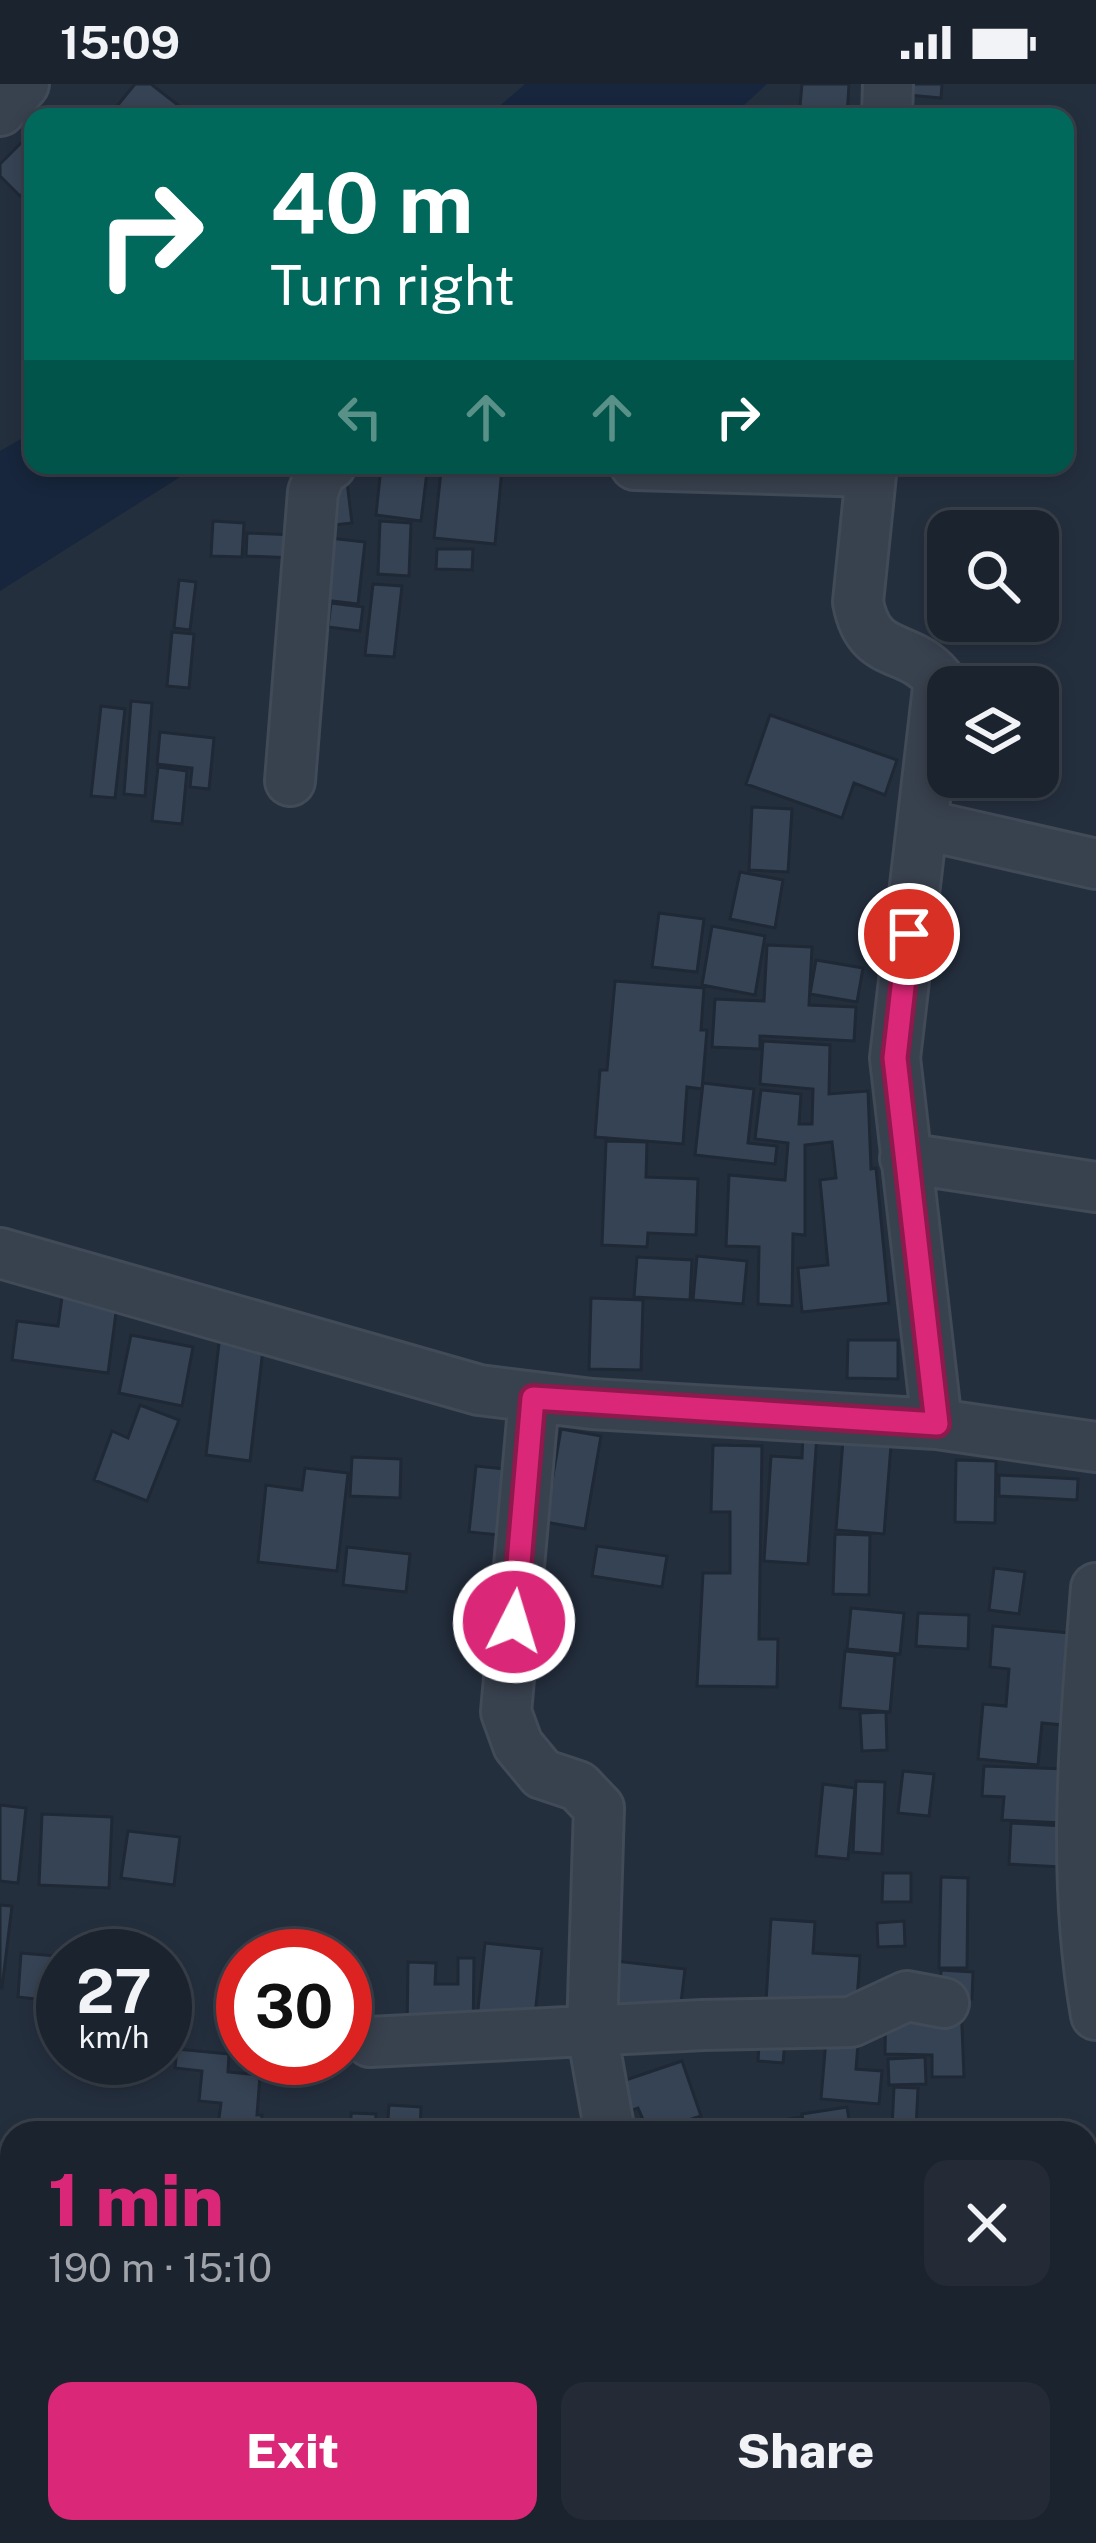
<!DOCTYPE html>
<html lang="en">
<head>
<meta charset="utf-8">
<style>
	body { margin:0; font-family:"Public Sans",sans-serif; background:#242b36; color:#f1f3f6; height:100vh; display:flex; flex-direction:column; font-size:45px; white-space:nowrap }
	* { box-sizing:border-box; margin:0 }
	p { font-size:39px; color:#a0a4aa }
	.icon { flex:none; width:66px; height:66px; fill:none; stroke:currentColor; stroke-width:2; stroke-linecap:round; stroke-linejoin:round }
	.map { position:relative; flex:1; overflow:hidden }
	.panel { position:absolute; left:0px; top:2037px; width:1098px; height:423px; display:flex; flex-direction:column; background:#1b232e; border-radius:36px 36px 0 0; box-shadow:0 6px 18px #0003,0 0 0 3px #39404a }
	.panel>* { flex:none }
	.hud { position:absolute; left:24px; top:24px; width:1050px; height:366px; border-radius:24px; box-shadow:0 6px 18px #0003,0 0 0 3px #39404a; background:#00695c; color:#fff; overflow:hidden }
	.buttons { position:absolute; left:927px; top:426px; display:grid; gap:24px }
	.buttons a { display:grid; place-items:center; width:132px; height:132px; border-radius:24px; background:#1b232e; box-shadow:0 6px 18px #0003,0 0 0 3px #39404a; font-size:60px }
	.speed { position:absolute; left:36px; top:1845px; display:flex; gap:24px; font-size:60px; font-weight:700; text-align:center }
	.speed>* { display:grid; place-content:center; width:156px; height:156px; border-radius:50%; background:#1b232e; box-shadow:0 6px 18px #0003,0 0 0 3px #39404a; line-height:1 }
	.speed small { font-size:30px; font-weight:400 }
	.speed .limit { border:18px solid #d22; background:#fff; color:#111 }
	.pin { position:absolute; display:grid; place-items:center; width:102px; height:102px; color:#fff; margin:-51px; border:6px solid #fff; border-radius:50%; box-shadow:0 3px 12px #0007 }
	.me { position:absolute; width:132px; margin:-66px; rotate:5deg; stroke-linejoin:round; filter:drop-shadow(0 0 9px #0008) }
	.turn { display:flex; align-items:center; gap:42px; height:252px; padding:0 48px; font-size:54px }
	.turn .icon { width:156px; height:156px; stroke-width:2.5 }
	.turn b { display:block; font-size:84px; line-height:102px }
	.lanes { display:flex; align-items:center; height:114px; padding:0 48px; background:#0003; justify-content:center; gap:60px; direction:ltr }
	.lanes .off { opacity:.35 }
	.round { display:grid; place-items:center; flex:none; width:126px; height:126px; border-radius:24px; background:#242b36 }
	.overview { display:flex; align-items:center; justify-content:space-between; height:204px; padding:0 48px }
	h1 { font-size:72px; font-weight:800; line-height:90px; color:#db2777 }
	.primary-button { display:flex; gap:24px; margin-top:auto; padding:24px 48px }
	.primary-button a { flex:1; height:138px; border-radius:24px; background:#db2777; color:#fff; font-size:48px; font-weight:800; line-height:138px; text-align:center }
	.primary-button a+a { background:#242b36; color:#f1f3f6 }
	.status { display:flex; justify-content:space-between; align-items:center; height:84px; padding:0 60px; background:#1b232e; direction:ltr }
	.status svg { height:33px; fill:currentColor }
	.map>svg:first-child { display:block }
	.water { fill:#17263c }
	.building { fill:#364354; stroke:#1f2835; stroke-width:3 }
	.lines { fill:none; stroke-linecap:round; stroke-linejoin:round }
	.minor-casing { stroke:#414a57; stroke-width:54 }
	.minor { stroke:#38414e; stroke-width:48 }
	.route-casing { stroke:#8e194d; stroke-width:30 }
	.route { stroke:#db2777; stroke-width:21 }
</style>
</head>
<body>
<div class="status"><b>15:09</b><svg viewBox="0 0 49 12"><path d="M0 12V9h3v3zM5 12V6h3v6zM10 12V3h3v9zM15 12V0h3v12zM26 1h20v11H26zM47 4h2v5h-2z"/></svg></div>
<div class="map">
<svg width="1096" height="2459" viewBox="0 0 1096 2459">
	<rect width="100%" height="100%" fill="#242f3e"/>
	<!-- water -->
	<path class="water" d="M525 0H767L731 33H487Z
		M33 348V381H199L0 507V367Z"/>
	<!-- building -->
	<path class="building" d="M135 0H151L183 25 177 33H108Z
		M802 0H849L847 33H799Z
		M909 0H942L941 14 908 11Z
		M25 55 33 63V100L20 112 0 92V80Z
		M473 382 502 385 495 460 434 454 441 387 472 390Z
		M381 383 427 388 421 437 376 431Z
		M346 390 352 439 316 443Z
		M213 437 244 439 242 473 211 472Z
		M380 437 411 439 409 492 378 490Z
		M247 449 296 451 295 474 246 472Z
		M312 452 365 458 358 520 306 514Z
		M437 465H473L472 486 436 485Z
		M179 496 196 498 190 546 174 544Z
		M373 500 402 502 394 573 365 571Z
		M331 519 363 523 360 547 328 543Z
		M172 548 194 550 189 604 167 602Z
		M131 617 152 619 145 712 124 710Z
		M101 622 125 625 115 714 91 712Z
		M770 631 897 676 885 711 854 699 842 734 746 700Z
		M160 648 214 654 209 705 190 703 192 684 157 680Z
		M158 683 187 687 182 740 152 737Z
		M752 723 792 725 788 788 749 786Z
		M740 788 783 796 775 844 730 835Z
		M659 829 704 835 697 888 652 883Z
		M712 842 765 852 755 911 702 901Z
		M767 861 812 863 809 921 856 923 854 957 760 952V965L712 963 715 915 764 917Z
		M816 876 863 884 857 918 810 910Z
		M615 897 704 904 701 946H707L702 1005 687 1003 683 1060 595 1053 600 986H607Z
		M763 957 830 961 829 1010 868 1007 871 1085 876 1084 889 1219 802 1228 798 1184 828 1181 820 1096 836 1094 832 1058 805 1061V1151L793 1150 792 1222 758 1220 759 1163 726 1162 729 1091 785 1096 788 1059 755 1055 761 1006 801 1010 799 1040H812L813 1005 760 1000Z
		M703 999 754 1005 748 1059 777 1062 775 1080 695 1071Z
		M606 1057 647 1058 646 1093 698 1095 696 1151 648 1149 647 1163 602 1161Z
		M697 1172 747 1177 743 1220 693 1216Z
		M637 1173 692 1176 690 1216 634 1213Z
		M63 1206 118 1214 108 1289 12 1276 17 1237 58 1242Z
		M591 1214 643 1216 641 1286 589 1285Z
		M221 1242 265 1248 250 1377 206 1371Z
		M131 1251 193 1263 182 1322 119 1309Z
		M848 1256H898V1295L847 1294Z
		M140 1321 179 1336 147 1417 94 1396 112 1347 128 1354Z
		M561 1345 601 1352 585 1445 545 1438Z
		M803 1349 817 1350 808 1480 764 1477 771 1372 802 1374Z
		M843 1356 891 1361 884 1450 836 1446Z
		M713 1361 762 1362 759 1555H778L777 1603 697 1602 703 1489H730V1428H711Z
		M352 1373 401 1375 400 1414 350 1412Z
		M956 1376 996 1377 995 1439 955 1438Z
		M476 1382 516 1386 509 1452 469 1448Z
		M305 1384 348 1389 337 1487 258 1478 266 1401 302 1406Z
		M999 1391 1078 1395 1077 1416 999 1412Z
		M835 1450 870 1451 869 1511 833 1510Z
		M597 1462 667 1472 662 1503 592 1492Z
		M347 1463 410 1470 406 1508 343 1501Z
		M994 1484 1025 1488 1019 1530 989 1526Z
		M851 1524 904 1529 900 1570 847 1565Z
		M918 1529 969 1531 968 1565 916 1562Z
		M993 1542 1070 1549 1063 1641 1042 1639 1038 1681 978 1675 983 1620 1006 1622 1009 1585 990 1583Z
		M845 1567 895 1572 890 1628 840 1624Z
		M886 1628 887 1666 862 1667 860 1629Z
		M984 1682 1067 1685 1064 1739 1002 1736 1004 1713 982 1712Z
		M903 1687 934 1690 929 1732 898 1729Z
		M856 1697 885 1698 882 1770 853 1768Z
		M823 1700 855 1704 848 1775 816 1772Z
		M0 1721 26 1724 18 1799 0 1797Z
		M42 1730 112 1733 109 1804 39 1801Z
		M1011 1739 1065 1742 1062 1783 1009 1780Z
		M128 1747 180 1753 174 1801 121 1794Z
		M883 1789H911V1818H882Z
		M941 1793 968 1794 967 1884H939Z
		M0 1821 12 1822 2 1904H0Z
		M771 1835 815 1838 813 1869 860 1872 857 1917 807 1915 806 1921 766 1918Z
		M904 1837 905 1862 878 1863 877 1839Z
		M485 1859 542 1865 534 1941 477 1935Z
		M21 1869 57 1872 53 1917 18 1913Z
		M458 1874H474L473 1950 407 1949 408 1878 436 1879 435 1900H458Z
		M607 1876 685 1885 680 1927 602 1918Z
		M941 1886 973 1888 972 1915 940 1914Z
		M886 1915 961 1917 964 1993H932V1971L885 1970Z
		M827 1944 859 1947 856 1985 882 1987 879 2020 821 2015Z
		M760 1945 786 1947 783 1979 758 1977Z
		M177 1965 229 1970 228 1988 260 1991 257 2031H262L260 2049H217L221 2019 199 2017 202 1987 175 1984Z
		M925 1973 926 2000 889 2001 888 1975Z
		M682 1977 701 2032 649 2049 638 2024 615 2032 605 2003Z
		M894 2003 918 2004 916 2045 892 2044Z
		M389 2021 421 2023 420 2049H387Z
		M847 2023 851 2049H805L802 2030Z
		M351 2029 376 2030 375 2049H270V2037L351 2041Z
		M801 2033 804 2049H749L748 2042Z"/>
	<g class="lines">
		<!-- minor casing -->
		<g class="minor-casing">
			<path id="minor" d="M0 27 24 0
				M887 33 888 0
				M635 381 871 388
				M872 381 858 518C869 578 908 557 939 595L895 974 937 1340
				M290 697 313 408 321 387 331 381
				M925 741 1096 780
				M905 1074 1096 1103
				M0 1169 479 1306 592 1320 937 1340 1096 1363
				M534 1314 506 1628 518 1661 542 1690 578 1702 599 1724 592 1948 610 2049
				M1096 1504C1085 1647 1071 1789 1096 1931
				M370 1958 703 1941 851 1938 907 1912 944 1919
				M1086 2446 1096 2430
				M768 2448V2459"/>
		</g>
		<!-- minor -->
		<use href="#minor" class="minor"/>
	</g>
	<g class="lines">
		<!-- route casing -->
		<g class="route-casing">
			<path id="route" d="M514 1538 533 1314 937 1340 895 974 909 850"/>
		</g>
		<!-- route -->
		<use href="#route" class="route"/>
	</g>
</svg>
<div class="buttons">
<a><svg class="icon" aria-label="search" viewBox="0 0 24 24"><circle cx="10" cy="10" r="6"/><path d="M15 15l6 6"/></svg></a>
<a><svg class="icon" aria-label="layers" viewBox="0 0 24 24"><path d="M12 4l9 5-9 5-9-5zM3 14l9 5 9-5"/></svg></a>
</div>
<div class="speed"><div>27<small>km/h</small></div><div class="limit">30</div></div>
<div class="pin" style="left:909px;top:850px;background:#d93025"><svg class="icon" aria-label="arrive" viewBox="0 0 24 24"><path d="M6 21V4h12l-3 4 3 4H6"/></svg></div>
<svg class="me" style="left:514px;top:1538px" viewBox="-20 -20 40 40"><circle r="17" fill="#db2777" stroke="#fff" stroke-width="3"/><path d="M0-11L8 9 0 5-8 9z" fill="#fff"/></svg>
<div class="hud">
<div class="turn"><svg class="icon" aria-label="right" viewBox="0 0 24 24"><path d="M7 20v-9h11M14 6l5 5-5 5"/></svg><div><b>40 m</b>Turn right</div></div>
<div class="lanes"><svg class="icon off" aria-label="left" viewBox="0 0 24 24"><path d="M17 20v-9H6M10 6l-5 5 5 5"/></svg><svg class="icon off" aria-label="ahead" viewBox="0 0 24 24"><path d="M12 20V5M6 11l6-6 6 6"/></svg><svg class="icon off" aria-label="ahead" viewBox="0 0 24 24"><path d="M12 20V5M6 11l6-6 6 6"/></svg><svg class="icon" aria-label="right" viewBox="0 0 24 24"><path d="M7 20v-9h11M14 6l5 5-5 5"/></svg></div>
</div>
<section class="panel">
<div class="overview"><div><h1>1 min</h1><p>190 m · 15:10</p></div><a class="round"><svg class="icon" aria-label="close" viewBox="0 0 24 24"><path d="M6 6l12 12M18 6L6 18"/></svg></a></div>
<div class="primary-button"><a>Exit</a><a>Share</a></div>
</section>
</div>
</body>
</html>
